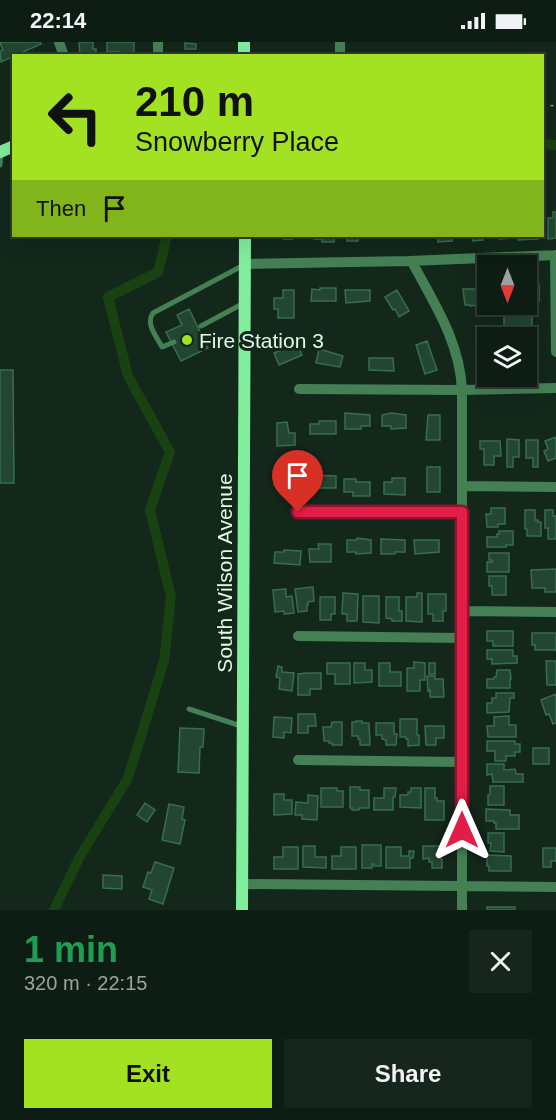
<!DOCTYPE html>
<html lang="en">
<head>
<meta charset="utf-8">
<style>
	body { margin:0; font-family:Helvetica,sans-serif; background:#17261d; color:#f1f3f6; height:100vh; display:flex; flex-direction:column; font-size:22px; white-space:nowrap }
	* { box-sizing:border-box; margin:0 }
	p { font-size:20px; color:#9ba2a0 }
	.icon { flex:none; width:33px; height:33px; fill:none; stroke:currentColor; stroke-width:2; stroke-linecap:round; stroke-linejoin:round }
	.map { position:relative; height:868px; overflow:hidden }
	.panel { display:flex; flex-direction:column; background:#0e1d14; flex:1 }
	.panel>* { flex:none }
	.hud { position:absolute; left:12px; top:12px; width:532px; height:183px; border-radius:0px; box-shadow:0 6px 24px #0002,0 0 0 2px #2e3b34; background:#a3e222; color:#111; overflow:hidden }
	.needle { width:39px; rotate:180deg }
	.buttons { position:absolute; left:477px; top:213px; display:grid; gap:12px }
	.buttons a { display:grid; place-items:center; width:60px; height:60px; border-radius:0px; background:#0e1d14; box-shadow:0 6px 24px #0002,0 0 0 2px #2e3b34; font-size:30px }
	.pin { position:absolute; display:grid; place-items:center; width:51px; height:51px; color:#fff; margin:-62px -26px; border-radius:50% 50% 50% 0; rotate:-45deg; box-shadow:0 0 6px #0007 }
	.pin .icon { rotate:45deg }
	.me { position:absolute; width:66px; margin:-33px; rotate:0deg; stroke-linejoin:round; filter:drop-shadow(0 0 4px #0008) }
	.turn { display:flex; align-items:center; gap:21px; height:126px; padding:0 24px; font-size:27px }
	.turn .icon { width:78px; height:78px; stroke-width:2.5 }
	.turn b { display:block; font-size:42px; line-height:51px }
	.then { display:flex; align-items:center; height:57px; padding:0 24px; background:#0003; gap:12px; font-size:22px }
	.round { display:grid; place-items:center; flex:none; width:63px; height:63px; border-radius:0px; background:#17261d }
	.overview { display:flex; align-items:center; justify-content:space-between; height:102px; padding:0 24px }
	h1 { font-size:36px; font-weight:600; line-height:45px; color:#1e9e55 }
	.cta { display:flex; gap:12px; margin-top:auto; padding:12px 24px }
	.cta a { flex:1; height:69px; border-radius:0px; background:#a3e222; color:#111; font-size:24px; font-weight:600; line-height:69px; text-align:center }
	.cta a+a { background:#17261d; color:#f1f3f6 }
	.status { display:flex; justify-content:space-between; align-items:center; height:42px; padding:0 30px; background:#0e1d14; direction:ltr }
	.status svg { height:16px; fill:currentColor }
	.map>svg:first-child { display:block }
	.lines { fill:none; stroke-linecap:round; stroke-linejoin:round }
	.canal { stroke:#184212; stroke-width:10 }
	.building { fill:#224631; stroke:#376e4f; stroke-width:1.5 }
	.path { stroke:#9aac40; stroke-width:1.5; stroke-dasharray:3 4.5; stroke-linecap:butt }
	.lane { stroke:#458054; stroke-width:5 }
	.street { stroke:#458054; stroke-width:10 }
	.secondary { stroke:#81ee9d; stroke-width:12 }
	.route-casing { stroke:#92132f; stroke-width:15 }
	.route { stroke:#e11d48; stroke-width:10 }
	.poi-dot { fill:#a3e222; stroke:#13271b; stroke-width:2 }
	.labels { text-anchor:middle; dominant-baseline:central; stroke-width:6; stroke-linejoin:round; paint-order:stroke }
	.poi-label { font-size:21px; fill:#defbe8; stroke:#13271b; text-anchor:start }
	.street-label { font-size:21px; fill:#defbe8; stroke:#13271b }
</style>
</head>
<body>
<div class="status"><b>22:14</b><svg viewBox="0 0 49 12"><path d="M0 12V9h3v3zM5 12V6h3v6zM10 12V3h3v9zM15 12V0h3v12zM26 1h20v11H26zM47 4h2v5h-2z"/></svg></div>
<div class="map">
<svg width="556" height="868" viewBox="0 0 556 868">
	<rect width="100%" height="100%" fill="#13271b"/>
	<g class="lines">
		<!-- canal -->
		<path class="canal" d="M543 102 556 103
			M54 868 79 816 128 736 164 619 171 555 150 468 170 410 128 334 108 255 158 230 167 194"/>
	</g>
	<!-- building -->
	<path class="building" d="M3 0H40L41 2 1 20 0 9 3 8 0 1Z
		M79 0H93V7H96V14H80Z
		M107 0H134V11H131V14H118L119 10H107Z
		M185 1 196 2V7H185Z
		M169 12H197V14H169Z
		M553 170H556V196L548 197V176H553Z
		M283 194H293V197H283Z
		M314 194H334V200H322V197H314Z
		M347 194H369H360V196H358V199H347Z
		M438 194H452V199L438 200Z
		M473 194H483V198L473 199Z
		M498 194H514V196L499 197Z
		M518 194H538V197L518 198Z
		M488 238V262L470 264V263H465L463 247H478V239Z
		M526 242H539V259L527 258 526 260Z
		M320 246H336V259H311L312 247 320 248Z
		M283 248H294V276H278V267H274V256H283Z
		M345 248H370V259L346 261Z
		M397 248 409 269 399 275 395 267 393 268 385 255Z
		M189 267 208 306 181 319 166 290 182 283 177 273Z
		M504 271H532V296L504 295Z
		M427 299 437 328 425 332 416 303Z
		M297 302 302 313 279 323 274 311Z
		M526 302H535V314H526Z
		M319 307 343 314 340 325 316 321Z
		M369 316H393L394 329 369 328Z
		M0 328H13L14 441H0Z
		M345 371 370 373V384H361V387H345Z
		M391 371 406 373V386L391 387V384H382V373Z
		M428 373H440V398H426Z
		M319 379H336V392H310V382H319Z
		M287 380 289 391H295V403L277 404V381Z
		M556 395V416L548 419 544 409 548 407 545 399Z
		M507 397 519 398V415H513V425H507Z
		M526 398H538V425H533V416H526Z
		M480 399H500L501 414H494V423H484V407H480Z
		M427 425H440V450H427Z
		M274 430 302 431V442L274 443Z
		M310 433 336 434V446H309Z
		M392 436H405V453L384 452V440H392Z
		M344 437H356V440H370V454H353V450H344Z
		M491 466H505V482H498V485H487L486 472H491Z
		M525 468H535V478H538V480H541V494H527V487H525Z
		M545 468H553V474H556V497H548V486H545Z
		M499 489H513V503H506V505H487V495H497V492H499Z
		M357 496 371 498V511L356 512V510H347V498H357Z
		M381 497 405 498V510H395V512H381Z
		M414 498H439V510L415 512Z
		M318 502H331V520H310L309 507H319Z
		M284 508 301 509 300 523 274 521 275 510H284Z
		M489 511H509V530H487V520H492V518H489Z
		M556 527V550H545V546H532L531 528Z
		M489 534H506V553H492V544H489Z
		M313 545 314 559 308 560V563H307V569L298 570 295 547Z
		M286 547V555L292 554 294 571 284 572V569L275 570 273 548Z
		M343 551 358 552 357 579H347V572H342Z
		M417 551H422V580L406 579V555H417Z
		M428 552H446V569H443V579H433V572H428Z
		M363 554H379V581L363 580Z
		M320 555H335V572H331V578H320Z
		M386 555H399V569H402V579H392V577L386 576Z
		M487 589H513V604H493V599H487Z
		M532 591H556V608H535V603H532Z
		M487 608H513V614H517V621L492 622V617H487Z
		M546 619H556V643H547Z
		M414 620 425 621V638H420V649H407V626H414Z
		M327 621H350V642H335V632H327Z
		M354 621H365V628H372V640L354 641Z
		M379 621H390V630H401V644H379Z
		M429 621H435V632H429Z
		M278 624 282 625V630L294 631 292 649 279 647 280 636 276 635Z
		M497 628H510L511 637H510V646H487V637H494V635H496Z
		M307 631H321V647H310V653H298V632Z
		M427 634H435V637H443L444 655H430V648L428 649Z
		M496 651H514V656H510L509 670 487 671V661H492V656H496Z
		M556 652V681L553 682 549 672 546 673 541 658Z
		M298 672H315L316 684H308V691H298Z
		M509 674V683H516V695H488L487 684H494V675Z
		M274 675 292 676 291 691 284 690V696L273 695Z
		M400 677H417V693H419V703L408 704V697H406V695H400Z
		M356 679H362V681H369L370 703H360V697H358V694H352V680H356Z
		M332 680H342V703H332V701H329V699H324L323 685H331Z
		M376 681H394V692H397L396 703H386V698L382 697V693H376Z
		M425 684H444V696H436V703H426Z
		M180 686 204 687 203 705H200L199 731 178 730Z
		M487 699H515V702H520V710H515V714H506V719H495V709H487Z
		M533 706H549V722H533Z
		M487 722H504V728L515 727 516 732H523V740H493L492 732 487 733Z
		M490 744H504V763H488V753H490Z
		M350 745H360V748H369V766H359V768H352V766H350Z
		M321 746H337V749H343V765H321Z
		M384 746H396L395 755H393V768H374V756H384Z
		M411 746H421V766L400 765V753H408V750H411Z
		M425 746H435V756H437V759H444V778H425Z
		M274 752H284V758H292V772L274 773Z
		M308 753 318 754 317 778 302 777V773H295L296 760 308 761Z
		M145 761 155 768 147 780 137 773Z
		M169 762 184 765 182 777 185 778 180 802 162 798Z
		M486 767 510 768V773H519V787H496V781H494V779H486Z
		M488 791H504V810L490 809 491 801H488Z
		M362 803H381V824H374V822H372V826H362Z
		M303 804H315V815H326V826L303 825Z
		M423 804H440V817H442V826H432V820H429V816L423 817Z
		M283 805H298V827H274V815H283Z
		M341 805H356V827H332V814H341Z
		M386 805H401V814H409V809H414L413 816H410V826H386Z
		M543 806H556V819H551V825H543Z
		M487 813 511 814V829H489V824H487Z
		M155 820 174 826 163 862 149 857 152 848 143 845 148 830 151 831Z
		M103 833 122 834V847L103 846Z
		M487 865H515V868H487Z"/>
	<g class="lines">
		<!-- path -->
		<path class="path" d="M543 63 556 64"/>
		<!-- lane -->
		<path class="lane" d="M0 123 1 111
			M201 284 244 261
			M174 300 162 305C157 295 145 282 153 271L244 223
			M189 667 241 684"/>
		<!-- street -->
		<path class="street" d="M59 0 64 14
			M158 0V14
			M340 0V14
			M555 213 556 310
			M409 219 556 213
			M245 222 409 219 412 220C434 261 460 300 462 348V868
			M299 347 462 348 556 346
			M462 444 556 445
			M298 470H462
			M462 569 556 570
			M298 594 462 596
			M298 718 462 720
			M242 842 556 845"/>
		<!-- secondary -->
		<path class="secondary" d="M244 0V14
			M0 110 14 104
			M242 868 245 194"/>
	</g>
	<g class="lines">
		<!-- route casing -->
		<g class="route-casing">
			<path id="route" d="M298 470H462V788"/>
		</g>
		<!-- route -->
		<use href="#route" class="route"/>
	</g>
	<!-- markers -->
	<circle class="poi-dot" cx="187" cy="298" r="6"/>
	<g class="labels">
		<!-- poi labels -->
		<g class="poi-label">
			<text x="199" y="298">Fire Station 3</text>
		</g>
		<!-- street labels -->
		<g class="street-label">
			<text transform="translate(224 531) rotate(-90)">South Wilson Avenue</text>
		</g>
	</g>
</svg>
<div class="buttons">
<a><svg class="needle" viewBox="-14 -14 28 28"><path d="M0-13l5 13h-10z" fill="#e53935"/><path d="M0 13l5-13h-10z" fill="#9ba2a0"/></svg></a>
<a><svg class="icon" aria-label="layers" viewBox="0 0 24 24"><path d="M12 4l9 5-9 5-9-5zM3 14l9 5 9-5"/></svg></a>
</div>
<div class="pin" style="left:298px;top:470px;background:#d93025"><svg class="icon" aria-label="arrive" viewBox="0 0 24 24"><path d="M6 21V4h12l-3 4 3 4H6"/></svg></div>
<svg class="me" style="left:462px;top:788px" viewBox="-20 -20 40 40"><path d="M0-17L14 15 0 8-14 15z" fill="#e11d48" stroke="#fff" stroke-width="4"/></svg>
<div class="hud">
<div class="turn"><svg class="icon" aria-label="left" viewBox="0 0 24 24"><path d="M17 20v-9H6M10 6l-5 5 5 5"/></svg><div><b>210 m</b>Snowberry Place</div></div>
<div class="then">Then<svg class="icon" aria-label="arrive" viewBox="0 0 24 24"><path d="M6 21V4h12l-3 4 3 4H6"/></svg></div>
</div>
</div>
<section class="panel">
<div class="overview"><div><h1>1 min</h1><p>320 m · 22:15</p></div><a class="round"><svg class="icon" aria-label="close" viewBox="0 0 24 24"><path d="M6 6l12 12M18 6L6 18"/></svg></a></div>
<div class="cta"><a>Exit</a><a>Share</a></div>
</section>
</body>
</html>
